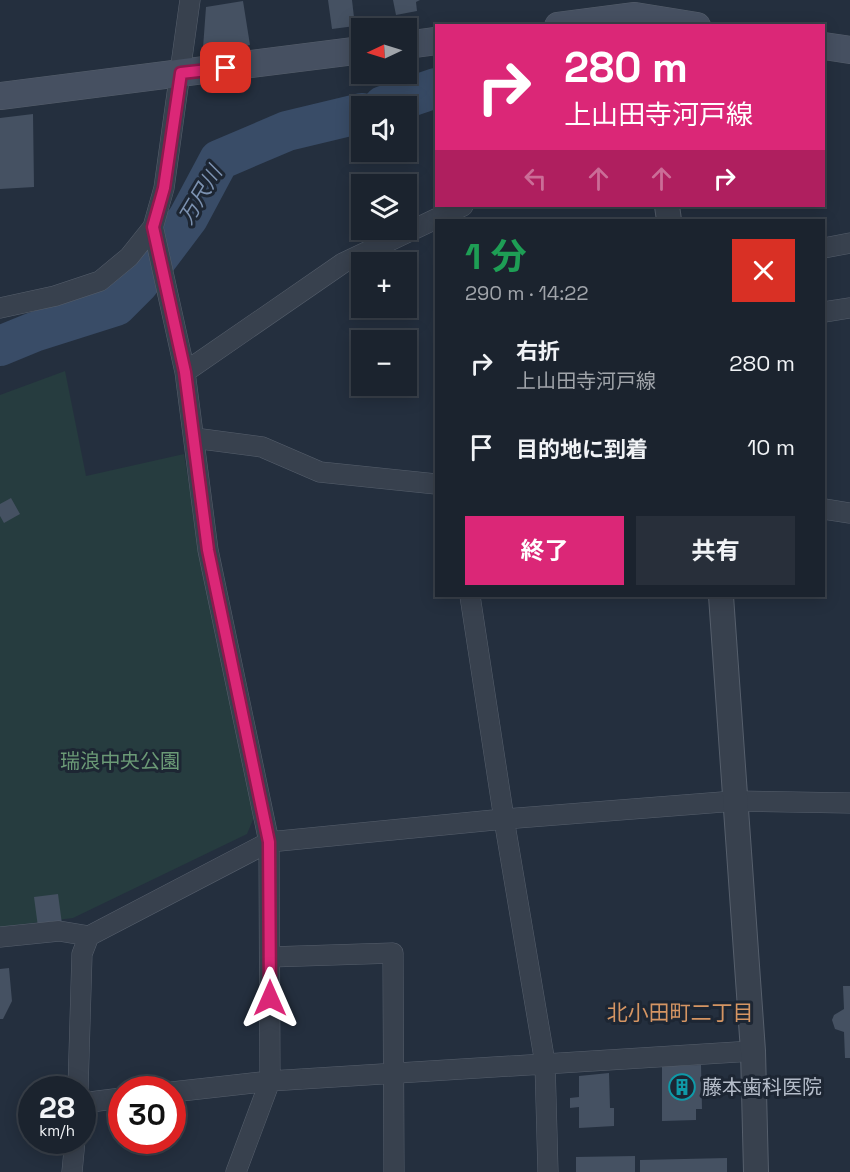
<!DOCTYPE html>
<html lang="ja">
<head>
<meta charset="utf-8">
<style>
	body { margin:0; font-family:"Space Grotesk","Noto Sans JP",sans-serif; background:#282f3a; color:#f1f3f6; height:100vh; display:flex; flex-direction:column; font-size:22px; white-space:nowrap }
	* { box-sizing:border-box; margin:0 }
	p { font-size:20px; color:#a0a4aa }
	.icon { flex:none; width:33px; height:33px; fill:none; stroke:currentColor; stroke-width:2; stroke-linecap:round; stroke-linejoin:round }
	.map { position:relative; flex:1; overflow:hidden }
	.sheet { position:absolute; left:435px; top:219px; width:390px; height:378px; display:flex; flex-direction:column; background:#1b232e; border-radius:0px; box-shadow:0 3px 15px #0003,0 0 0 2px #39404a }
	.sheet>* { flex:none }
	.top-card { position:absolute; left:435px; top:24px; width:390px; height:183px; border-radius:0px; box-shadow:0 3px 15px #0003,0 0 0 2px #39404a; background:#db2777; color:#fff; overflow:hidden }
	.needle { width:39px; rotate:266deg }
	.buttons { position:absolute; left:351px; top:18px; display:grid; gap:12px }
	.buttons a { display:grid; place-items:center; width:66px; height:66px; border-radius:0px; background:#1b232e; box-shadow:0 3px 15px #0003,0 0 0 2px #39404a; font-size:30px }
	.speed { position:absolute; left:18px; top:1076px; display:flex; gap:12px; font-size:30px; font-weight:700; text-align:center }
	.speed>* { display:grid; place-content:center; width:78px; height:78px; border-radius:50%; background:#1b232e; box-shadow:0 3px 15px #0003,0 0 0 2px #39404a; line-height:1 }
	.speed small { font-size:15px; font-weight:400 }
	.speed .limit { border:9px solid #d22; background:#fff; color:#111 }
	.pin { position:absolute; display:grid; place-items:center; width:51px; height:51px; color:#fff; margin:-26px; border-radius:12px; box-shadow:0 3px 9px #0006 }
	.me { position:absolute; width:66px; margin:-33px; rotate:0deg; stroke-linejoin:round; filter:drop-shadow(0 0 4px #0008) }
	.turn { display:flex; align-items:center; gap:21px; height:126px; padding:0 30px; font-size:27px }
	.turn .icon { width:78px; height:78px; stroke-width:2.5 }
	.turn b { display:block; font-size:42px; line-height:51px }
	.lanes { display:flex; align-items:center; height:57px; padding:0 30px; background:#0003; justify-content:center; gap:30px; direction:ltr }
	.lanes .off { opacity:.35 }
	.round { display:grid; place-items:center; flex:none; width:63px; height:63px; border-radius:0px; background:#282f3a }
	.headline { display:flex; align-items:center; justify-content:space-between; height:102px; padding:0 30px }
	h1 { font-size:36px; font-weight:700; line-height:45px; color:#1e9e55 }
	.button { display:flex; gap:12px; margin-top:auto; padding:12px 30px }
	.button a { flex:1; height:69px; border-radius:0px; background:#db2777; color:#fff; font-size:24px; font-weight:700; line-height:69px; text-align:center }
	.button a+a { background:#282f3a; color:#f1f3f6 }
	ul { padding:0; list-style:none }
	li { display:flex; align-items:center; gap:18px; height:84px; padding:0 30px }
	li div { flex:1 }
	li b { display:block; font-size:22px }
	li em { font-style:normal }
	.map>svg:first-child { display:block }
	.green { fill:#263c3f }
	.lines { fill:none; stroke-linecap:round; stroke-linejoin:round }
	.river { stroke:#394c67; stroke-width:40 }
	.building { fill:#455162 }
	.minor-casing { stroke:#565f6c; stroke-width:21 }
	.tertiary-casing { stroke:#565f6c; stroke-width:26 }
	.secondary-casing { stroke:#565f6c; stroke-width:28 }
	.minor { stroke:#38414e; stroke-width:20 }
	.tertiary { stroke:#38414e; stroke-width:24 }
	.secondary { stroke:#465061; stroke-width:27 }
	.route-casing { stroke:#8e194d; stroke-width:15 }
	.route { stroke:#db2777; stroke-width:10 }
	.labels { text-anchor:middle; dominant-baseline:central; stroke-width:6; stroke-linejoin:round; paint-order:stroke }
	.park-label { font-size:20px; fill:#6b9a76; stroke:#1d2633 }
	.poi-label { font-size:20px; fill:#b4bcc9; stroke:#1d2633; text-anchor:start }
	.water-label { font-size:21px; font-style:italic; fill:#7c92b1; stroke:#1d2633 }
	.neighbourhood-label { font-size:21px; fill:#d59563; stroke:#1d2633 }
</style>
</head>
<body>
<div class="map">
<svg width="850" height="1172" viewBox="0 0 850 1172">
	<rect width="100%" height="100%" fill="#242f3e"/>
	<!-- green -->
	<path class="green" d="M65 371 86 476 184 454 202 566 255 815 247 834 73 918 0 927V395Z"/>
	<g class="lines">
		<!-- river -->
		<path class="river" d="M383 106 436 88
			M0 346 34 332 116 306 139 283 188 218 219 160 287 131 362 113"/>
	</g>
	<!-- building -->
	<path class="building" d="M328 0H352L355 26 332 29Z
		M393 0H420L416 2 417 11 396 15Z
		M243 1 250 45 209 52 203 48 206 7Z
		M33 114 34 187 0 189V118Z
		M11 498 20 514 4 523 0 516V504Z
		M58 894 62 924 38 927 34 897Z
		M9 968 12 1001 3 1019H0V969Z
		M843 986H850V1058H845L844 1032 835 1029 832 1020 834 1015 844 1009Z
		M701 1065 702 1109H696V1120L662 1121V1066Z
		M609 1073 610 1108H614V1126L579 1128V1107L570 1108V1098L579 1097V1076Z
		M635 1156V1172H576V1157Z
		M727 1158V1172H640V1160Z"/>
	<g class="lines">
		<!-- minor casing -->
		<g class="minor-casing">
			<path id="minor" d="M153 227 185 372
				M824 248 850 243
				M0 308 55 296 100 281 129 257 153 227 164 188 190 0
				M824 312 850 308
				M194 438 262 447 320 472 436 484
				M824 509 850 513
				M470 596 504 819 545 1063 548 1172
				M0 937 59 931 89 936 269 842 504 819 735 801 850 803
				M270 957 393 953 394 1172
				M78 1089 82 954 89 936
				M172 1092 270 1081 753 1051
				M82 1103 122 1098
				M72 1172 75 1140
				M236 1172 270 1081 269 842 208 550 185 372 343 263 463 206"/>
		</g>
		<!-- tertiary casing -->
		<g class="tertiary-casing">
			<path id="tertiary" d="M667 206 669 220
				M721 596 753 1051 756 1172"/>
		</g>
		<!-- secondary casing -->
		<g class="secondary-casing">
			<path id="secondary" d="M558 26 635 16 697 26
				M406 45 436 41
				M824 46 850 50
				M0 96 362 50"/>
		</g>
		<!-- minor -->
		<use href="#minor" class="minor"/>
		<!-- tertiary -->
		<use href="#tertiary" class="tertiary"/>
		<!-- secondary -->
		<use href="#secondary" class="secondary"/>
	</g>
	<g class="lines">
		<!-- route casing -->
		<g class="route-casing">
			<path id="route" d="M226 68 181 73 164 188 153 227 185 372 208 550 269 842 270 998"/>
		</g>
		<!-- route -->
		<use href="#route" class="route"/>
	</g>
	<!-- icons -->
	<defs>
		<g id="building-ring" transform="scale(1.35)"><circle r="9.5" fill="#1d2633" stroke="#0f9aa8" stroke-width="1.5"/><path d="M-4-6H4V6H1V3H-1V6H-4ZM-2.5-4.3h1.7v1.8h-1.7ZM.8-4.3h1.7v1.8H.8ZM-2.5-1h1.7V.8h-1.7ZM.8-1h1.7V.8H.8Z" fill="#0f9aa8"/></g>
	</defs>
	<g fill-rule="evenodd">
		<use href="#building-ring" x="682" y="1087"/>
	</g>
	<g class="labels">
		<!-- park labels -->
		<g class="park-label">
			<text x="120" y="761">瑞浪中央公園</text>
		</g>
		<!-- poi labels -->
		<g class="poi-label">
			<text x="702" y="1087">藤本歯科医院</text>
		</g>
		<!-- water labels -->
		<g class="water-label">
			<text transform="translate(200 195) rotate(-59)">万尺川</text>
		</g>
		<!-- neighbourhood labels -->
		<g class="neighbourhood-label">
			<text x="680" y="1012">北小田町二丁目</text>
		</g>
	</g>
</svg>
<div class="buttons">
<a><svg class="needle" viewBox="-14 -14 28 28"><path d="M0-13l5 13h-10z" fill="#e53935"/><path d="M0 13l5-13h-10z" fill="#a0a4aa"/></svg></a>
<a><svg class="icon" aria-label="sound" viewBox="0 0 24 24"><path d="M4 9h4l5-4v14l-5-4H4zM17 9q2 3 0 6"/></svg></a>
<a><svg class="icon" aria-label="layers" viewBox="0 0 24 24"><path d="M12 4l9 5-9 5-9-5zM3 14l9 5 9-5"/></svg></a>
<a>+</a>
<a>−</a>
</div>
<div class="speed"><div>28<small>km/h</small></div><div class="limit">30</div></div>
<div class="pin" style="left:226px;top:68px;background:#d93025"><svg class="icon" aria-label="arrive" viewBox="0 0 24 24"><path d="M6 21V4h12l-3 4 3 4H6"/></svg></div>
<svg class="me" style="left:270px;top:998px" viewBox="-20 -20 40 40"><path d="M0-17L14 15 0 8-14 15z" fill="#db2777" stroke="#fff" stroke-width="4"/></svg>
<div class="top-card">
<div class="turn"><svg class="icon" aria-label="right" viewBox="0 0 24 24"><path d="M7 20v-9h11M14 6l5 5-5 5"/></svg><div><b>280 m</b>上山田寺河戸線</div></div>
<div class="lanes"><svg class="icon off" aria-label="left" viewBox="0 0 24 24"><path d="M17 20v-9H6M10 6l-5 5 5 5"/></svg><svg class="icon off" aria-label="ahead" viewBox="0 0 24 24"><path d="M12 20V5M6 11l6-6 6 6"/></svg><svg class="icon off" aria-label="ahead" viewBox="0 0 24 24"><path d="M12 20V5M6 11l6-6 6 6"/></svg><svg class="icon" aria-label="right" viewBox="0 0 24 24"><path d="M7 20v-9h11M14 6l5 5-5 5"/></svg></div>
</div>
<section class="sheet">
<div class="headline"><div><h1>1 分</h1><p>290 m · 14:22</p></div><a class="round" style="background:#d93025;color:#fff"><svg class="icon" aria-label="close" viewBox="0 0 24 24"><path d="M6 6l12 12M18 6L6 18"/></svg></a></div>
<ul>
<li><svg class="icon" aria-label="right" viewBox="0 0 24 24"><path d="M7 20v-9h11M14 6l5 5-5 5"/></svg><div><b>右折</b><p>上山田寺河戸線</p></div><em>280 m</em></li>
<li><svg class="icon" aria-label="arrive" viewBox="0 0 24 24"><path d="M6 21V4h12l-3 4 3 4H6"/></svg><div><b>目的地に到着</b></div><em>10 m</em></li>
</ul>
<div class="button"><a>終了</a><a>共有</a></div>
</section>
</div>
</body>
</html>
